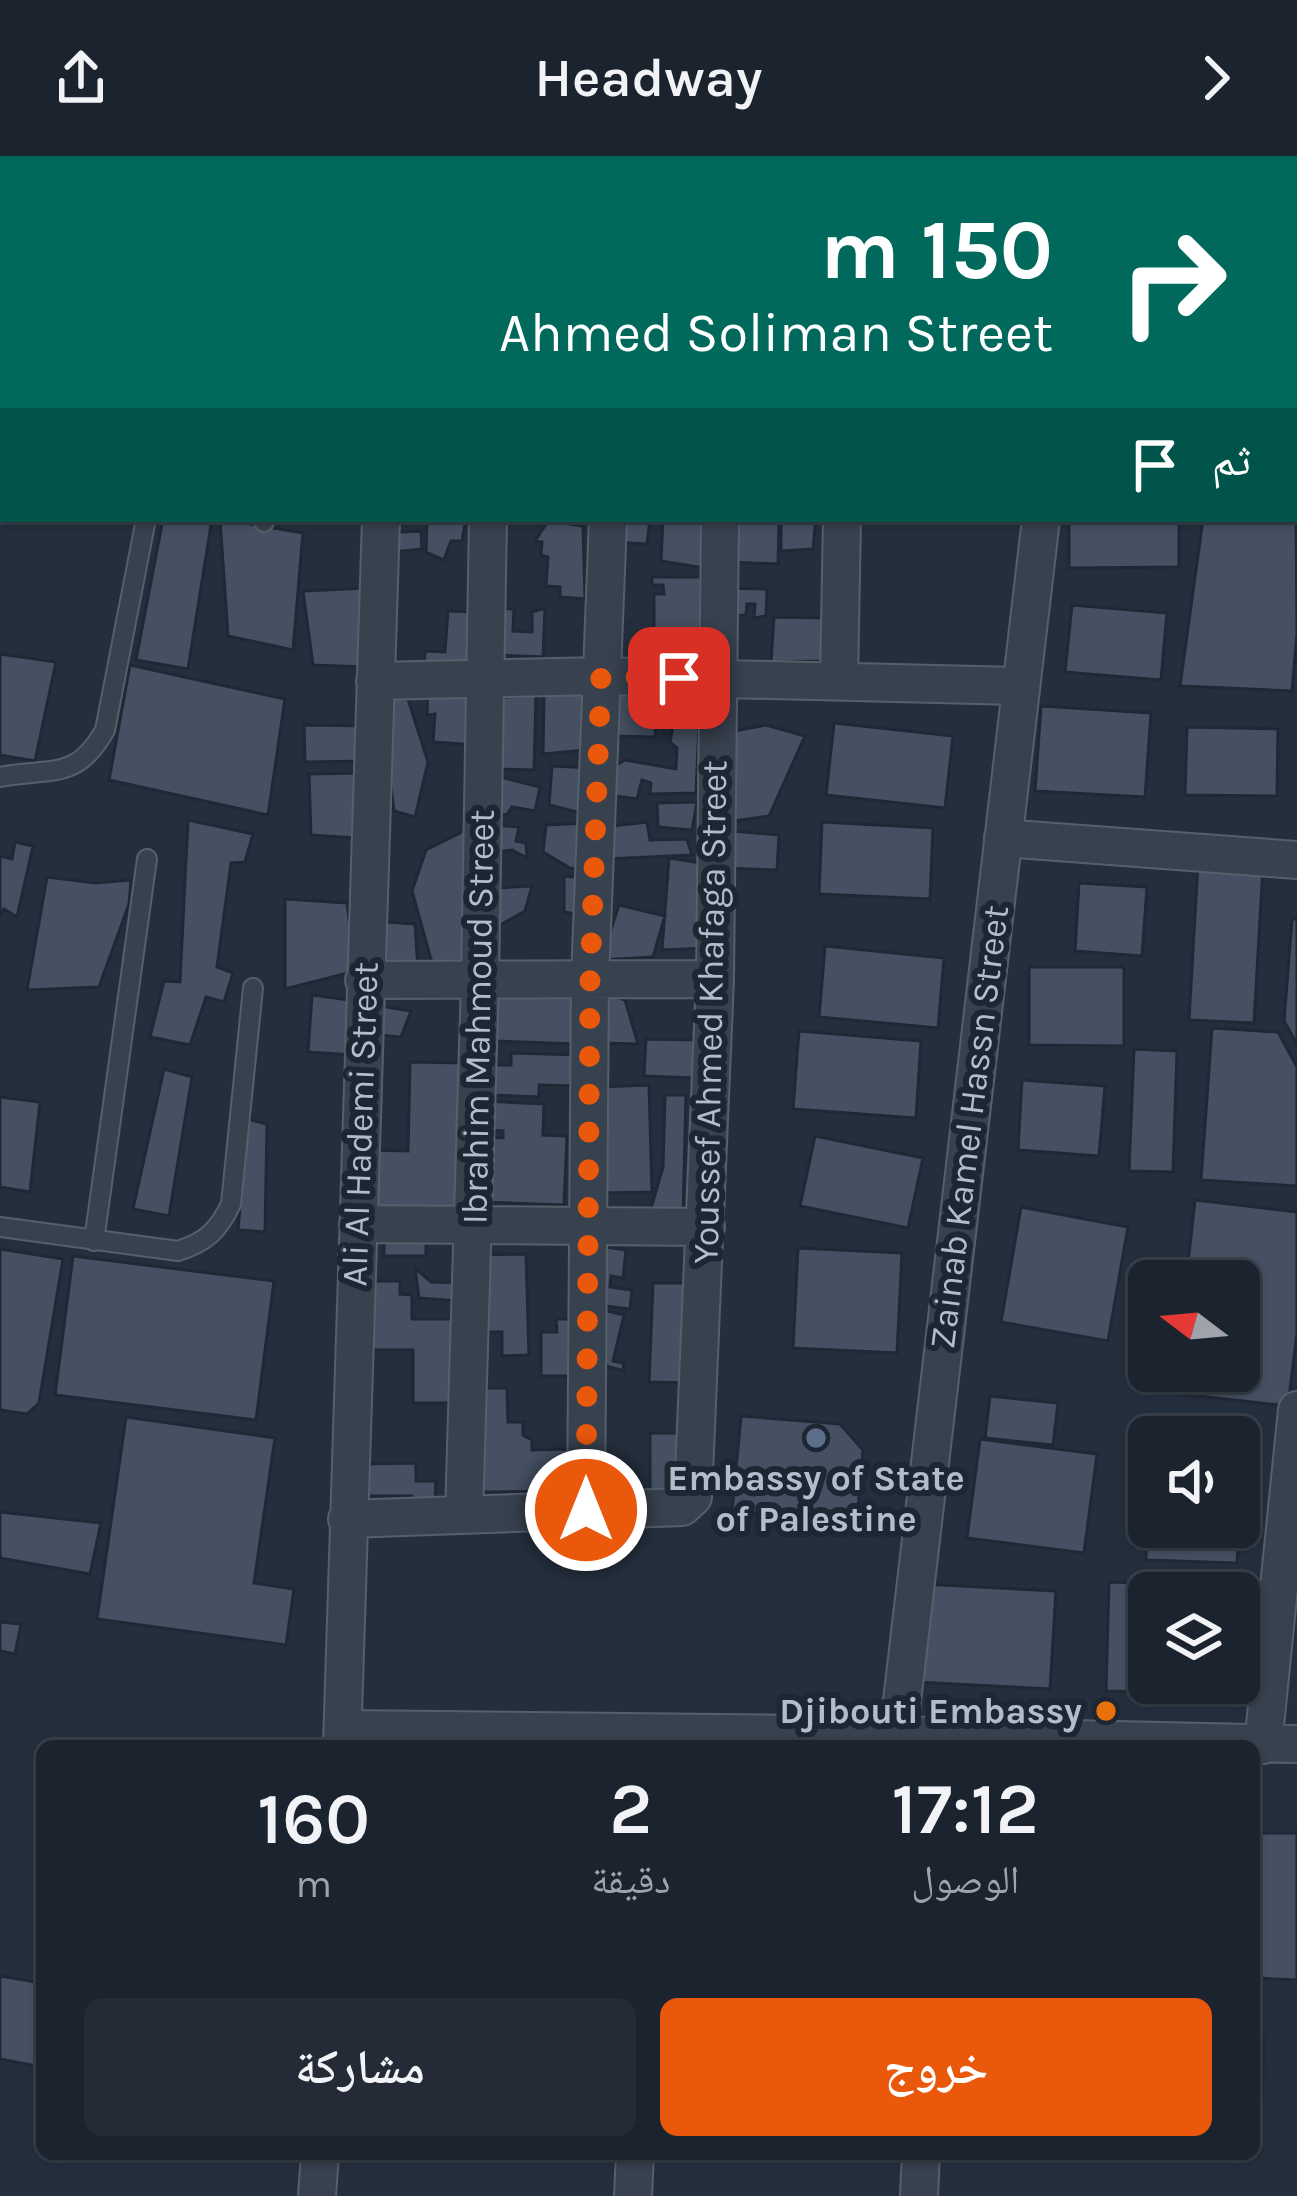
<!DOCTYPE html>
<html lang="ar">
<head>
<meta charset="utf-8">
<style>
	body { margin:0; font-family:Karla,"Noto Naskh Arabic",sans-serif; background:#242b36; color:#f1f3f6; direction:rtl; height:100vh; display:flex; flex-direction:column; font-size:45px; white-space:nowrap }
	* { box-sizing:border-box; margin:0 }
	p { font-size:39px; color:#a0a4aa }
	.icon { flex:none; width:66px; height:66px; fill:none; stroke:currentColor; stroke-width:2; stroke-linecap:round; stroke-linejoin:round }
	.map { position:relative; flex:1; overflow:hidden; direction:ltr }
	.details { position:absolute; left:36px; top:1584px; width:1224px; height:420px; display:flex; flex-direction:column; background:#1b232e; border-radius:18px; box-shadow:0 3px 9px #0004,0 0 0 3px #39404a; direction:rtl }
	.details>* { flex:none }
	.top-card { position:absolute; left:0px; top:0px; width:1299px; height:366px; box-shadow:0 3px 9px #0004,0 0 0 3px #39404a; direction:rtl; background:#00695c; color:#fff; overflow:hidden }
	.needle { width:78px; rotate:286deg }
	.controls { position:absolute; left:1128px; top:1104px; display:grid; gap:24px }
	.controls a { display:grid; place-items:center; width:132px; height:132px; border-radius:18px; background:#1b232e; box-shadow:0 3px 9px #0004,0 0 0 3px #39404a; font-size:60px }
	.pin { position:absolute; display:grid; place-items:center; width:102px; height:102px; color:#fff; margin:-51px; border-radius:24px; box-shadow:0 6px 18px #0006 }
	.me { position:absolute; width:132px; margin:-66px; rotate:0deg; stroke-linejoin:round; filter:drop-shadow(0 0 9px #0008) }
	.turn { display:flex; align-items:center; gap:42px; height:252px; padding:0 48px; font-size:54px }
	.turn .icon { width:156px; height:156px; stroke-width:2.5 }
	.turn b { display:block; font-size:84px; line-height:102px }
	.then { display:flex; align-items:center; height:114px; padding:0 48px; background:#0003; gap:24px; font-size:45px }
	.eta { display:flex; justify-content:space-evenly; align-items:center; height:204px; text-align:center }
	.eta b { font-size:72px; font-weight:600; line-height:84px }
	.button { display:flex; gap:24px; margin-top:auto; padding:24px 48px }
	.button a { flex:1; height:138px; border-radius:18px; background:#ea580c; color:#fff; font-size:48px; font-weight:600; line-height:138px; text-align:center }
	.button a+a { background:#242b36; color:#f1f3f6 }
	header { display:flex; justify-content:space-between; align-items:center; height:156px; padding:0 48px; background:#1b232e; font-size:54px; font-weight:600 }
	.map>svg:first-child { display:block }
	.building { fill:#455162; stroke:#1f2835; stroke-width:3 }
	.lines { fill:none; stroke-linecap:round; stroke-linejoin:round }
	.lane-casing { stroke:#565f6c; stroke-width:22 }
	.street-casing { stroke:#565f6c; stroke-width:40 }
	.lane { stroke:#38414e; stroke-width:18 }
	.street { stroke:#38414e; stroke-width:36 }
	.route { stroke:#ea580c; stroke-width:21; stroke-dasharray:0 37.8 }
	.service-dot { fill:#5c6f8a; stroke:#1d2633; stroke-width:4.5 }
	.food-dot { fill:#e8710a; stroke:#1d2633; stroke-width:4.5 }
	.labels { text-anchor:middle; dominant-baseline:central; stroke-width:12; stroke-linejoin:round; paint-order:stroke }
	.street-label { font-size:36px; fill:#b4bcc9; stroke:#1d2633 }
	.poi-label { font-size:36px; font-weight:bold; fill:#b4bcc9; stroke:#1d2633 }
</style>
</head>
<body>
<header><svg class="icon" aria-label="forward" viewBox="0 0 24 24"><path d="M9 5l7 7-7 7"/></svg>Headway<svg class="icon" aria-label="share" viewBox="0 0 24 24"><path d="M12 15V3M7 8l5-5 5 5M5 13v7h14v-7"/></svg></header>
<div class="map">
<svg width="1297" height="2040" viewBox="0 0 1297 2040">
	<rect width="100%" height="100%" fill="#242f3e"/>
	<!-- building -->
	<path class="building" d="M21 0H160L21 3Z
		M1121 0H1248L1266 3H1121Z
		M1296 346 1297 478 1292 535 1180 530 1203 363H1296Z
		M163 363H212L188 513 136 504Z
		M220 363 303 377 293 494 228 480Z
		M427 363H466L462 385H451L444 404 426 396Z
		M611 363H650L647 388 610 386Z
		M663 363H709L704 412 661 405Z
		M730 363H779L778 408 728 406Z
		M781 363H816L813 393 781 395Z
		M1069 363H1179V411L1069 412Z
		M548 365 583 370 585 443 560 441V431L546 430 548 401 541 399 542 386 535 385Z
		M421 375 422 393 383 397V377Z
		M652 421H701L700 512H654V438H664L663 429H652Z
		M368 432 366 511 313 509 303 435Z
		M721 432 767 433 766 460 754 462 755 448H747L746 459 722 461Z
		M1072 449 1167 457 1161 524 1065 516Z
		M496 452 514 453 513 475 532 476V456L545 452 543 501 494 499Z
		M448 455 472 456 468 521 424 518 425 495 445 496Z
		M774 461 825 462 823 505 771 506Z
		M0 498 56 506 35 605 0 599Z
		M130 509 285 543 268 659 109 624Z
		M428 526 476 529 478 589 433 586 435 558 427 559Z
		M607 528 657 535 655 581 610 580Z
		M589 535 586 594 543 598 544 537Z
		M380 539 408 543 428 606 415 661 394 655Z
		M536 539 534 614 494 613 492 542Z
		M1041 550 1151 557 1145 641 1035 635Z
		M674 564 699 569 696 637 650 638 651 627 642 624 637 643 609 639 613 611 625 604 676 613 677 592 670 586Z
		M834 567 953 580 945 652 826 639Z
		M304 569 370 570 368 605 305 606Z
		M766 569 805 580 769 660 726 666 723 577Z
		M1187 571 1278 573 1277 640 1185 639Z
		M552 610 593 612 589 659 549 649Z
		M363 617 356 682 311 679 309 618Z
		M496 620 540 631 535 655 512 651 507 659 492 657Z
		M697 646 692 674 658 671 657 647Z
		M188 664 253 678 245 706 231 707 217 811 233 817 224 846 206 841 190 889 150 881 164 825 180 826Z
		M647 666 650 684 687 683 692 699 606 703 604 671Z
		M822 666 933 672 930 743 819 738Z
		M589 667 587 713 570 712 543 696 546 669Z
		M494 669 519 671 516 685 526 687 527 702 512 694 496 696Z
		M470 672 465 810 432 807 412 735 426 694Z
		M722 674 779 679 777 714 724 712Z
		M15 686 33 690 17 761 4 753 0 759V700L12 703Z
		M669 702 707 708V792L662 794Z
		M1198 707 1263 711 1254 867 1189 864Z
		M564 720 585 722 582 759 564 756Z
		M47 721 95 727 131 724 129 748 99 831 27 834Z
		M1079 727 1147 731 1142 800 1075 795Z
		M532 730 525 755 495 772V732Z
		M285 743 347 747 356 815 285 833Z
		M619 749 665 760 653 801 601 804Z
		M1292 763H1297V888L1284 865Z
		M372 765 415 768 418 813 379 814Z
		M825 790 944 802 938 872 819 861Z
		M1029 811H1124V890L1029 889Z
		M491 834 577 836 576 888 495 885Z
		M599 835 625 844 638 888 598 887Z
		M312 839 356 845 353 899 308 896Z
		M374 849 411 855 401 881 380 879 376 884 383 895 375 904Z
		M1212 872 1278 876 1297 911V1030L1201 1024Z
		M799 875 921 885 916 962 793 953Z
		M646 883 697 884 696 922 644 920Z
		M1134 893 1177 895 1173 1016 1129 1015Z
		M511 897 581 899 579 930 539 929V941L489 939V909H511Z
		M410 906 466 907 459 1057 369 1056 370 994 408 995Z
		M164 913 192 921 169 1060 133 1053Z
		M1022 924 1105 930 1099 1000 1018 994Z
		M649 929 652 1036 603 1037 600 931Z
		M665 939H686L683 1060 649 1059 663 1011Z
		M0 941 40 946 30 1036 0 1031Z
		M484 945 544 948 543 979 567 980 564 1049 484 1046 486 981 503 982V975L483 974Z
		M247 963 267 968 265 1076 238 1074Z
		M815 980 923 1002 908 1072 800 1050Z
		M1195 1044 1297 1056V1177L1288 1250 1172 1237 1175 1215H1239V1125H1186Z
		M1021 1051 1128 1071 1108 1185 1001 1166Z
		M384 1077H426V1100H384Z
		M593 1089 626 1094 623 1122 611 1120 610 1131 632 1134 630 1153 589 1148Z
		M798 1092 902 1097 897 1197 793 1192Z
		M0 1093 63 1103 39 1247 27 1258 0 1254Z
		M526 1098 529 1199 502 1200V1176H482L480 1099Z
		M73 1100 274 1125 256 1264 55 1239Z
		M415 1112 431 1126 459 1127 458 1145 419 1142Z
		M364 1125H400V1138L412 1139V1163H456L450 1247H413V1194H364Z
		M653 1127H694L692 1227 649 1226Z
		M591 1151 624 1159 613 1205 623 1207 624 1215 592 1206Z
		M556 1163H577V1220H541V1176H557Z
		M477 1232H507L508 1266H523V1279L532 1284V1294L569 1293 570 1335 478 1336Z
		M990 1240 1058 1247 1053 1289 985 1282Z
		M741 1260 840 1268 863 1294 857 1366 732 1355Z
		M126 1261 275 1282 254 1427 294 1433 286 1489 97 1463Z
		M650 1277H688V1344H650Z
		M980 1283 1097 1298 1084 1397 967 1382Z
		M416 1307V1325H436L435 1350 413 1351 412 1340H363V1308Z
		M1148 1329 1149 1371H1239L1237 1407 1146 1404Z
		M0 1356 101 1367 90 1418 0 1402Z
		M1109 1426 1204 1429V1437H1149V1527H1201V1537L1106 1535Z
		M922 1428 1056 1435 1050 1533 916 1526Z
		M0 1466 21 1468 15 1498 0 1495Z
		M1254 1677H1297V1824L1254 1822Z
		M0 1820 42 1827V1911L0 1903Z
		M1254 1882H1264L1260 1997H1254Z"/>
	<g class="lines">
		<!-- lane casing -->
		<g class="lane-casing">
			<path id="lane" d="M250 3 251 0
				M0 78H3
				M264 366 265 363
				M0 621C50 611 76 626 105 574L146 363
				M0 1071 178 1095C206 1086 218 1075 231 1048L253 832
				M94 1085 147 703"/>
		</g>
		<!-- street casing -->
		<g class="street-casing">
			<path id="street" d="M403 3V0
				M501 3 502 0
				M592 3V0
				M684 3V0
				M727 3V0
				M1083 3 1084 0
				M1296 147H1297
				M375 525 601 520 1021 530
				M839 525 842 363
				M1003 682 1297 704
				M364 824 715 823
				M358 1068 706 1071
				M586 1354 590 823 608 363
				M464 1359 480 824 488 363
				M347 1363 682 1351 693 1341 715 823 720 363
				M343 1573 898 1579 1297 1588
				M898 1579 1041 363
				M1263 1589 1297 1254
				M342 1590 381 363
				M317 2040 320 1998
				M633 2040 635 1998
				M919 2040 921 1998"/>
		</g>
		<!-- lane -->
		<use href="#lane" class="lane"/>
		<!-- street -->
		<use href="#street" class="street"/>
	</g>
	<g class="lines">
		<!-- route -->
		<path class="route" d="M586 1354 590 824 601 520 679 522"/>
	</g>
	<!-- markers -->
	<circle class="service-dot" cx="816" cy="1282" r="12"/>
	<circle class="food-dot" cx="1106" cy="1555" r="12"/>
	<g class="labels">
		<!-- street labels -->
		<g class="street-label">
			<text transform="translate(710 856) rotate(-89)">Youssef Ahmed Khafaga Street</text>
			<text transform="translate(478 861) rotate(-89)">Ibrahim Mahmoud Street</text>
			<text transform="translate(360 968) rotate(-88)">Ali Al Hademi Street</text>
			<text transform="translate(969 971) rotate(-83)">Zainab Kamel Hassn Street</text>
		</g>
		<!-- poi labels -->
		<g class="poi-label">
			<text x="816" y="1322">Embassy of State<tspan x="816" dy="41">of Palestine</tspan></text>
			<text x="1082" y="1555" text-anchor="end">Djibouti Embassy</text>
		</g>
	</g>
</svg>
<div class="controls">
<a><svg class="needle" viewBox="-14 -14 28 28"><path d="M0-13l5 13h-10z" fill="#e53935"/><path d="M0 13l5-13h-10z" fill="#a0a4aa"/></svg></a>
<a><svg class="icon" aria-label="sound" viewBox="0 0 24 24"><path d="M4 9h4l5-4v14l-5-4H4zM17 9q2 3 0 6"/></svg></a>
<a><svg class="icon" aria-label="layers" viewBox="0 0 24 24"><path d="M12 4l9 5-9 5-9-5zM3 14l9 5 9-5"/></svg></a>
</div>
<div class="pin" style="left:679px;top:522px;background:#d93025"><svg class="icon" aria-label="arrive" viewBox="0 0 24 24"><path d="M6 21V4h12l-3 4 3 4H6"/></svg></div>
<svg class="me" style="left:586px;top:1354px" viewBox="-20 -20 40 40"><circle r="17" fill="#ea580c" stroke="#fff" stroke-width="3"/><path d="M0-11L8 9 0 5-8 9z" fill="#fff"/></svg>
<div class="top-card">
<div class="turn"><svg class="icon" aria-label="right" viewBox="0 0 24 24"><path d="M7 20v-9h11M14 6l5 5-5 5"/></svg><div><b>150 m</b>Ahmed Soliman Street</div></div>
<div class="then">ثم<svg class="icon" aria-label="arrive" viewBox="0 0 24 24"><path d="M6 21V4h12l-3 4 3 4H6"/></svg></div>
</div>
<section class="details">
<div class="eta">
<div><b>17:12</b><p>الوصول</p></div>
<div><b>2</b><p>دقيقة</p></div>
<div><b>160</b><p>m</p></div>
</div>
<div class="button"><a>خروج</a><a>مشاركة</a></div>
</section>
</div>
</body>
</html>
